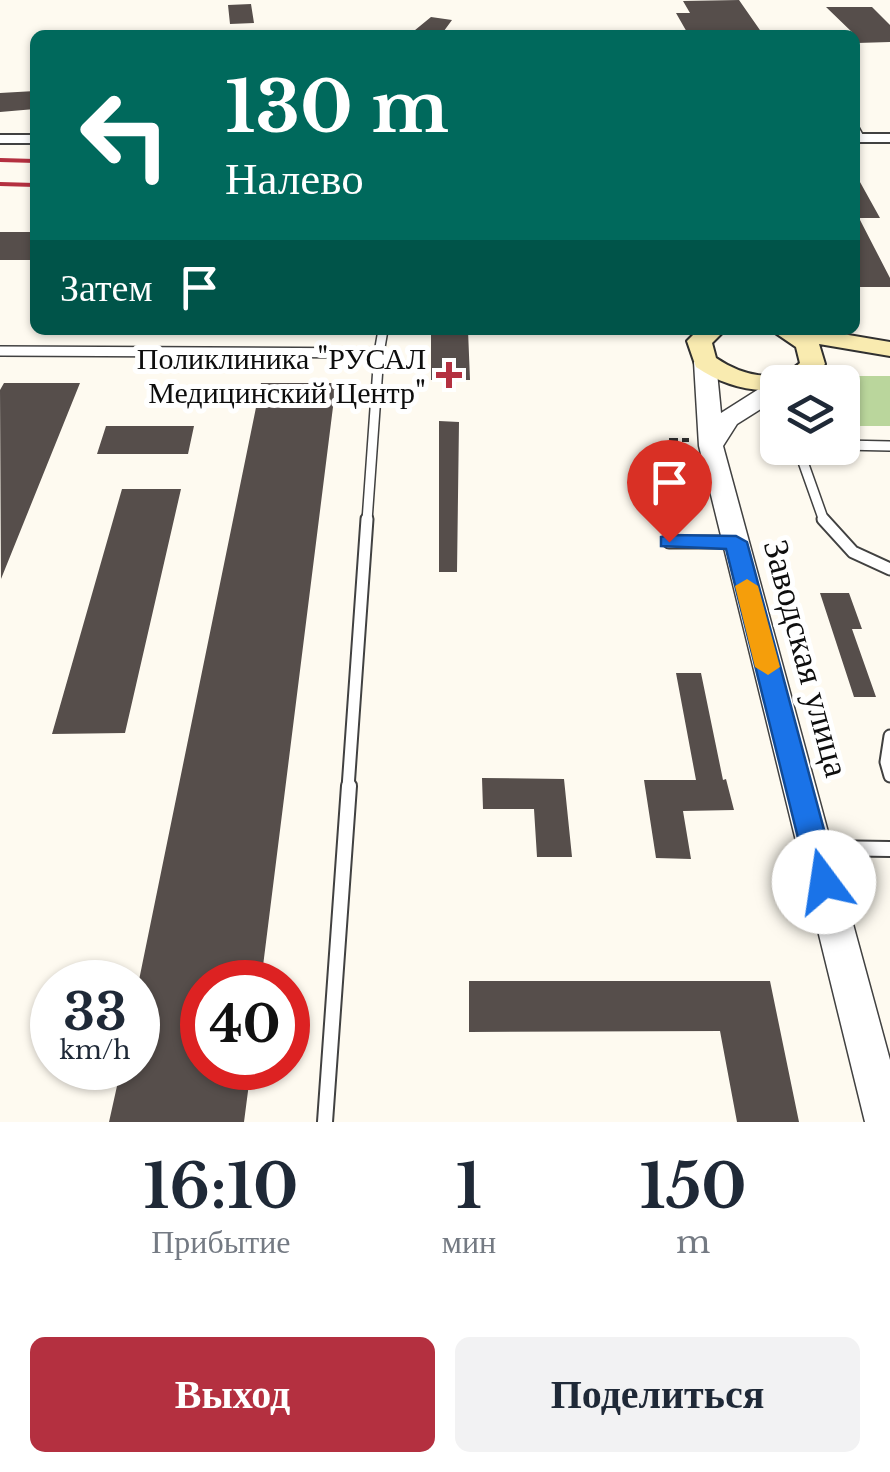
<!DOCTYPE html>
<html lang="ru">
<head>
<meta charset="utf-8">
<style>
	body { margin:0; font-family:"Libre Baskerville",serif; background:#f2f2f3; color:#1f2937; height:100vh; display:flex; flex-direction:column; font-size:38px; white-space:nowrap }
	* { box-sizing:border-box; margin:0 }
	p { font-size:32px; color:#747a83 }
	.icon { flex:none; width:55px; height:55px; fill:none; stroke:currentColor; stroke-width:2; stroke-linecap:round; stroke-linejoin:round }
	.map { position:relative; height:1122px; overflow:hidden }
	.panel { display:flex; flex-direction:column; background:#fff; flex:1 }
	.panel>* { flex:none }
	.banner { position:absolute; left:30px; top:30px; width:830px; height:305px; border-radius:15px; box-shadow:0 2px 8px #0004; background:#00695c; color:#fff; overflow:hidden }
	.fabs { position:absolute; left:760px; top:365px; display:grid; gap:20px }
	.fabs a { display:grid; place-items:center; width:100px; height:100px; border-radius:15px; background:#fff; box-shadow:0 2px 8px #0004; font-size:50px }
	.speed { position:absolute; left:30px; top:960px; display:flex; gap:20px; font-size:50px; font-weight:700; text-align:center }
	.speed>* { display:grid; place-content:center; width:130px; height:130px; border-radius:50%; background:#fff; box-shadow:0 2px 8px #0004; line-height:1 }
	.speed small { font-size:25px; font-weight:400 }
	.speed .limit { border:15px solid #d22; background:#fff; color:#111 }
	.pin { position:absolute; display:grid; place-items:center; width:85px; height:85px; color:#fff; margin:-102px -42px; border-radius:50% 50% 50% 0; rotate:-45deg; box-shadow:0 0 10px #0007 }
	.pin .icon { rotate:45deg }
	.me { position:absolute; width:110px; margin:-55px; rotate:346deg; stroke-linejoin:round; filter:drop-shadow(0 0 8px #0008) }
	.turn { display:flex; align-items:center; gap:35px; height:210px; padding:0 30px; font-size:45px }
	.turn .icon { width:130px; height:130px; stroke-width:2.5 }
	.turn b { display:block; font-size:70px; line-height:85px }
	.then { display:flex; align-items:center; height:95px; padding:0 30px; background:#0003; gap:20px; font-size:38px }
	.eta { display:flex; justify-content:space-evenly; align-items:center; height:170px; text-align:center }
	.eta b { font-size:60px; font-weight:700; line-height:70px }
	.action { display:flex; gap:20px; margin-top:auto; padding:20px 30px }
	.action a { flex:1; height:115px; border-radius:15px; background:#b43040; color:#fff; font-size:40px; font-weight:700; line-height:115px; text-align:center }
	.action a+a { background:#f2f2f3; color:#1f2937 }
	.map>svg:first-child { display:block }
	.forest { fill:#bad69c }
	.building { fill:#564e4b }
	.lines { fill:none; stroke-linecap:round; stroke-linejoin:round }
	.service-far3-casing { stroke:#414141; stroke-width:8 }
	.service-far2-casing { stroke:#414141; stroke-width:12 }
	.service-far1-casing { stroke:#414141; stroke-width:15 }
	.service-casing { stroke:#414141; stroke-width:18 }
	.minor-casing { stroke:#414141; stroke-width:4 }
	.tertiary-casing { stroke:#414141; stroke-width:3 }
	.secondary-casing { stroke:#303030; stroke-width:4 }
	.path { stroke:#303030; stroke-width:4; stroke-dasharray:9 4; stroke-linecap:butt }
	.service-far3 { stroke:#fff; stroke-width:5 }
	.service-far2 { stroke:#fff; stroke-width:9 }
	.service-far1 { stroke:#fff; stroke-width:11 }
	.service { stroke:#fff; stroke-width:14 }
	.minor { fill:#fff; fill-rule:evenodd }
	.tertiary { fill:#fff; fill-rule:evenodd }
	.secondary { fill:#f9ebb0; fill-rule:evenodd }
	.rail { stroke:#b43040; stroke-width:4 }
	.route { fill:#1a73e8; stroke:#114b97; stroke-width:2.5 }
	.slow { fill:#f59e0b }
	.poi-dot { fill:#b43040; stroke:#fff; stroke-width:4 }
	.labels { text-anchor:middle; dominant-baseline:central; stroke-width:10; stroke-linejoin:round; paint-order:stroke }
	.poi-label { font-size:30px; fill:#0e0e0e; stroke:#fff; text-anchor:end }
	.near-street-label { font-size:35px; fill:#0e0e0e; stroke:#fff }
</style>
</head>
<body>
<div class="map">
<svg width="890" height="1122" viewBox="0 0 890 1122">
	<rect width="100%" height="100%" fill="#fefaf0"/>
	<!-- forest -->
	<path class="forest" d="M856 376H890V426H843V384Z"/>
	<!-- building -->
	<path class="building" d="M739 0 762 33 688 34 676 13H690L683 1Z
		M251 4 254 23 230 24 228 5Z
		M826 7H872L890 25V42L857 43 855 35Z
		M431 17 452 20 441 35H409Z
		M35 91V109L0 112V93Z
		M855 173 880 218H859L890 278V287H855Z
		M0 232H35V260H0Z
		M431 330H468L470 380H431Z
		M4 383H80L1 579 0 390Z
		M261 383H336L261 982H202V1068H251L244 1122H109L121 1068H138V985Z
		M439 421 459 422 457 572H439Z
		M106 426H194L188 454H97Z
		M122 489H181L125 733 52 734Z
		M820 593H849L862 629H852L876 697H854Z
		M676 673H701L723 780 726 779 734 810 683 811 691 859 656 858 644 780H696Z
		M482 778 564 779 572 857H537L534 809H483Z
		M469 981H770L799 1122H737L720 1031 469 1032Z"/>
	<g class="lines">
		<!-- service-far3 casing -->
		<g class="service-far3-casing">
			<path id="service-far3" d="M855 126 861 137"/>
		</g>
		<!-- service-far2 casing -->
		<g class="service-far2-casing">
			<path id="service-far2" d="M0 351 379 353 383 330
				M842 445 890 446
				M824 448 809 451 802 459 824 521
				M367 521 379 353"/>
		</g>
		<!-- service-far1 casing -->
		<g class="service-far1-casing">
			<path id="service-far1" d="M823 519 853 552 890 569
				M669 542H734
				M890 736 886 762 890 776
				M348 788 367 519"/>
		</g>
		<!-- service casing -->
		<g class="service-casing">
			<path id="service" d="M821 848 890 849
				M325 1122 349 786"/>
		</g>
		<!-- minor casing -->
		<g class="minor-casing">
			<path id="minor" d="M855 134H890V142H855Z
				M0 135H35V143H0Z"/>
		</g>
		<!-- tertiary casing -->
		<g class="tertiary-casing">
			<path id="tertiary" d="M705 355 716 362 721 413 770 382H786H778V398L737 424 723 446 890 1060V1122H865L699 446 694 362Z"/>
		</g>
		<!-- secondary casing -->
		<g class="secondary-casing">
			<path id="secondary" d="M698 330H725L712 343 716 358C741 375 776 385 800 363L796 347 771 330H819L890 342V356L819 344 825 364 811 379 778 382V390C748 392 721 384 696 367L687 341Z"/>
		</g>
		<!-- path -->
		<path class="path" d="M669 440H689"/>
		<!-- service-far3 -->
		<use href="#service-far3" class="service-far3"/>
		<!-- service-far2 -->
		<use href="#service-far2" class="service-far2"/>
		<!-- service-far1 -->
		<use href="#service-far1" class="service-far1"/>
		<!-- service -->
		<use href="#service" class="service"/>
		<!-- minor -->
		<use href="#minor" class="minor"/>
		<!-- tertiary -->
		<use href="#tertiary" class="tertiary"/>
		<!-- secondary -->
		<use href="#secondary" class="secondary"/>
		<!-- rail -->
		<path class="rail" d="M0 160 35 161
			M0 184 35 185"/>
	</g>
	<!-- route -->
	<path class="route" d="M669 535 736 536 747 542 838 882 834 891 824 894 813 891 809 882 726 549 661 546V537Z"/>
	<!-- slow -->
	<path class="slow" d="M747 579 758 586 780 667 768 675 755 667 735 586Z"/>
	<!-- markers -->
	<path class="poi-dot" d="M444 360h10v10h10v10h-10v10h-10v-10h-10v-10h10z"/>
	<g class="labels">
		<!-- poi labels -->
		<g class="poi-label">
			<text x="426" y="358">Поликлиника "РУСАЛ<tspan x="426" dy="34">Медицинский Центр"</tspan></text>
		</g>
		<!-- near-street labels -->
		<g class="near-street-label">
			<text transform="translate(807 658) rotate(75)">Заводская улица</text>
		</g>
	</g>
</svg>
<div class="fabs">
<a><svg class="icon" aria-label="layers" viewBox="0 0 24 24"><path d="M12 4l9 5-9 5-9-5zM3 14l9 5 9-5"/></svg></a>
</div>
<div class="speed"><div>33<small>km/h</small></div><div class="limit">40</div></div>
<div class="pin" style="left:669px;top:542px;background:#d93025"><svg class="icon" aria-label="arrive" viewBox="0 0 24 24"><path d="M6 21V4h12l-3 4 3 4H6"/></svg></div>
<svg class="me" style="left:824px;top:882px" viewBox="-20 -20 40 40"><circle r="19" fill="#fff"/><path d="M0-13L10 11 0 6-10 11z" fill="#1a73e8"/></svg>
<div class="banner">
<div class="turn"><svg class="icon" aria-label="left" viewBox="0 0 24 24"><path d="M17 20v-9H6M10 6l-5 5 5 5"/></svg><div><b>130 m</b>Налево</div></div>
<div class="then">Затем<svg class="icon" aria-label="arrive" viewBox="0 0 24 24"><path d="M6 21V4h12l-3 4 3 4H6"/></svg></div>
</div>
</div>
<section class="panel">
<div class="eta">
<div><b>16:10</b><p>Прибытие</p></div>
<div><b>1</b><p>мин</p></div>
<div><b>150</b><p>m</p></div>
</div>
<div class="action"><a>Выход</a><a>Поделиться</a></div>
</section>
</body>
</html>
